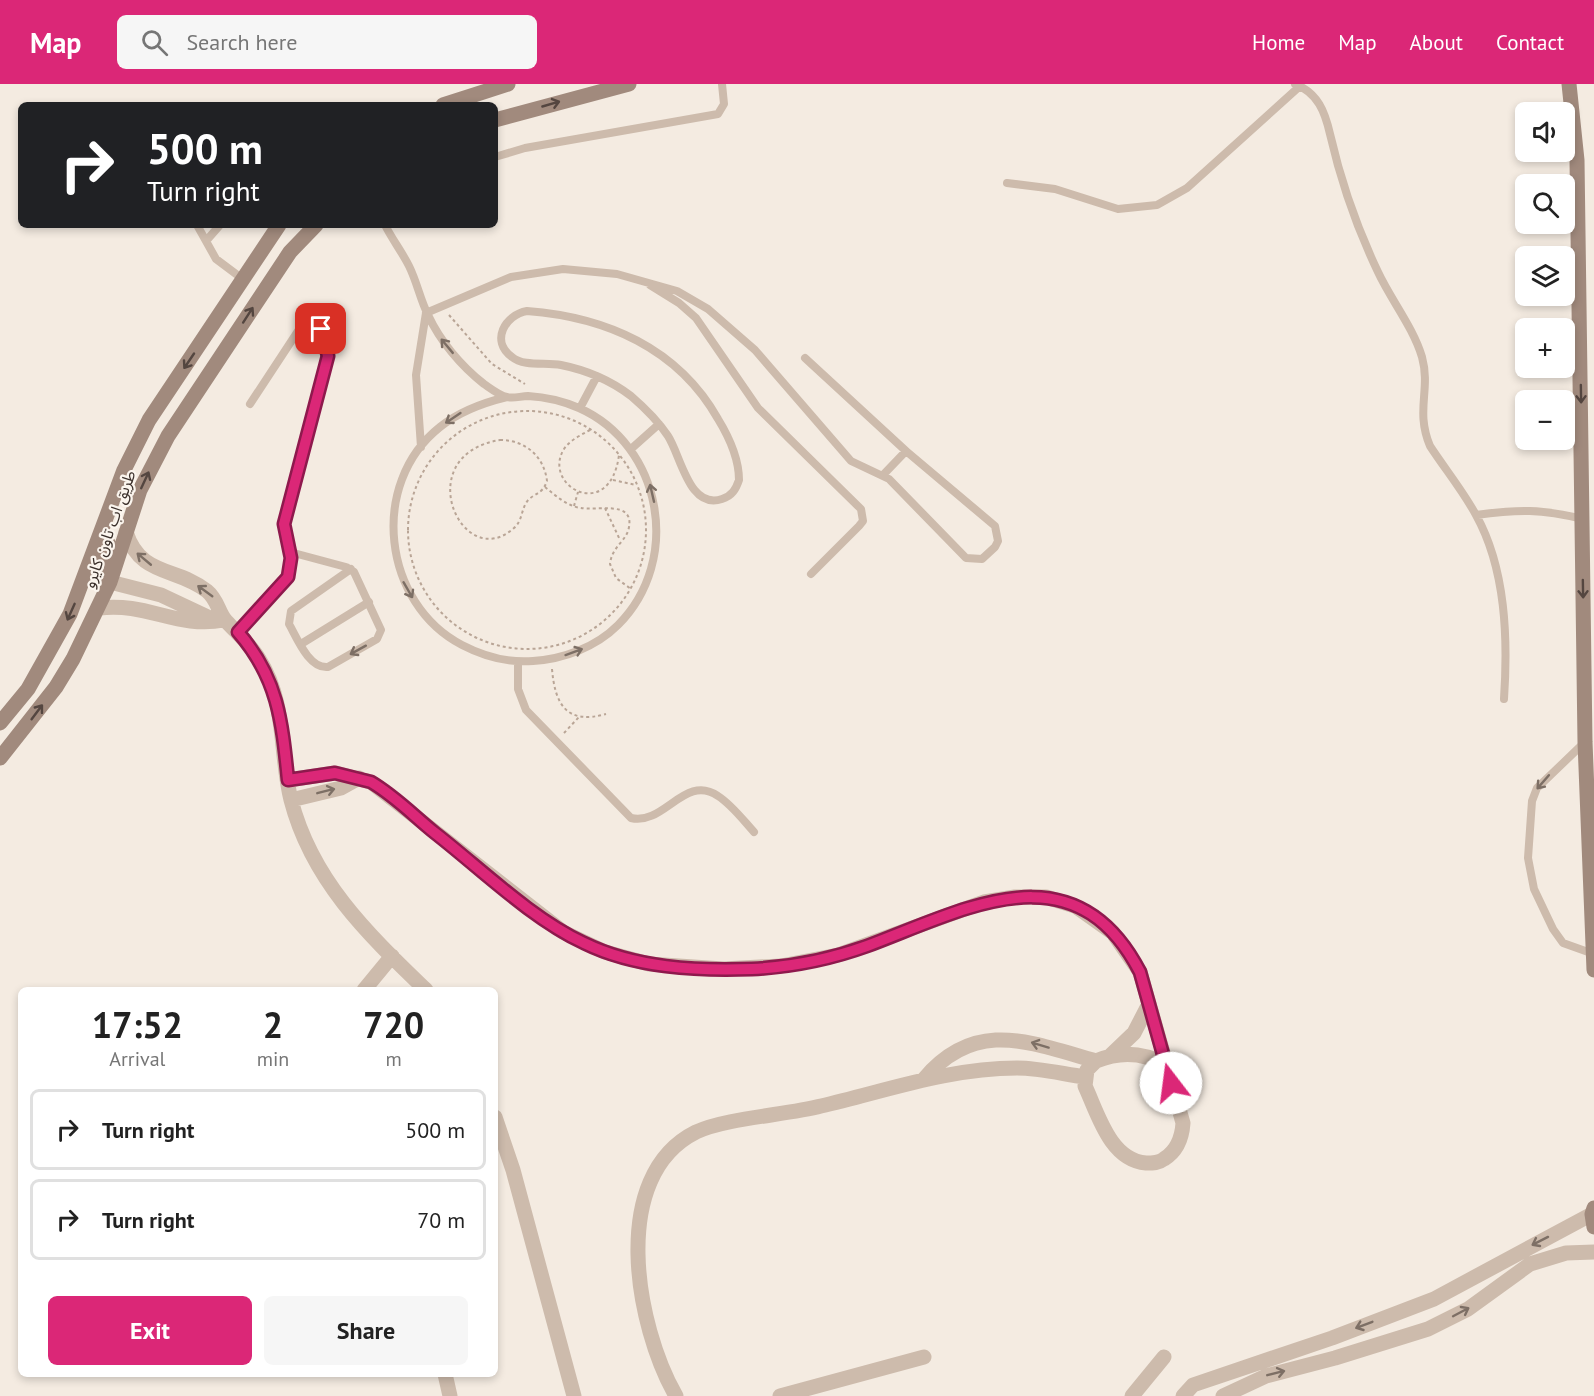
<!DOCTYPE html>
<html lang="en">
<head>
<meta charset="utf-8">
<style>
	body { margin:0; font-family:"PT Sans","Noto Sans Arabic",sans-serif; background:#f6f6f6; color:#222; height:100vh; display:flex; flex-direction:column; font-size:22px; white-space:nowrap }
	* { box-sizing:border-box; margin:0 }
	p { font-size:20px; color:#767676 }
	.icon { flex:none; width:33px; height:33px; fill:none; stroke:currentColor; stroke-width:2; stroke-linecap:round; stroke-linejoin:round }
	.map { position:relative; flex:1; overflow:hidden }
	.details { position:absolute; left:18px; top:903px; width:480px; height:390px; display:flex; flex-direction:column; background:#fff; border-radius:9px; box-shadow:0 3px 9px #0003 }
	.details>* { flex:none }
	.guide { position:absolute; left:18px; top:18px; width:480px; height:126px; border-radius:9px; box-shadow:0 3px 9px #0003; background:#202124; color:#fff; overflow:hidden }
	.buttons { position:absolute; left:1515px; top:18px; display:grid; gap:12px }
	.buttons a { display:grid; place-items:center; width:60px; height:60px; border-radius:9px; background:#fff; box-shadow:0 3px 9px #0003; font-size:30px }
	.pin { position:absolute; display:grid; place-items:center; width:51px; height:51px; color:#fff; margin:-26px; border-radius:12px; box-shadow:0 3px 9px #0006 }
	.me { position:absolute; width:66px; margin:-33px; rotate:345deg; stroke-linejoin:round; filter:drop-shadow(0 0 4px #0008) }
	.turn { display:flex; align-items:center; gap:21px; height:126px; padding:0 30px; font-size:27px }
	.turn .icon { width:78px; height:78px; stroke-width:2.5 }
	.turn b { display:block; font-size:42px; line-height:51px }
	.eta { display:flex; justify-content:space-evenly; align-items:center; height:102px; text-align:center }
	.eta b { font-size:36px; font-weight:600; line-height:42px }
	.action { display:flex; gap:12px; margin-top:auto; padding:12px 30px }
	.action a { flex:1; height:69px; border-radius:9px; background:#db2777; color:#fff; font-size:24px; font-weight:600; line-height:69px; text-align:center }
	.action a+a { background:#f6f6f6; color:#222 }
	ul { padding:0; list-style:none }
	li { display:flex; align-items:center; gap:18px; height:81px; margin:0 12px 9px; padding:0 18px; border:3px solid #e0e0e0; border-radius:9px }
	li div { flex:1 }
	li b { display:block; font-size:22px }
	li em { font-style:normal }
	header { display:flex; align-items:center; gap:36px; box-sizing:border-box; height:84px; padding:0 30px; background:#db2777; color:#fff }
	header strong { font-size:28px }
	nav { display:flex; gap:33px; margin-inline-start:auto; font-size:21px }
	.search { width:420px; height:54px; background:#f6f6f6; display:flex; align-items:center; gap:15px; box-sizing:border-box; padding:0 21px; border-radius:9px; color:#767676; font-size:22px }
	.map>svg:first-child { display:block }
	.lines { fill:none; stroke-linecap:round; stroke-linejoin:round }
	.path { stroke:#b9a596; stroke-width:2; stroke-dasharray:3 3; stroke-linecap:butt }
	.lane { stroke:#cdbbac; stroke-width:8 }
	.street { stroke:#cdbbac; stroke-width:15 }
	.secondary { stroke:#a18a7d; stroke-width:15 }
	.oneway { stroke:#544640 }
	.oneway2 { stroke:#7d6f65 }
	.route-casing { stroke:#8e194d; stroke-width:15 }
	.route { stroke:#db2777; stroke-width:10 }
	.labels { text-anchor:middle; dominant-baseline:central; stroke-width:4.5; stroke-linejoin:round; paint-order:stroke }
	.street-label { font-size:16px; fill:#3b302b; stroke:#fbf5ee }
</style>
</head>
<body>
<header>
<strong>Map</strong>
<div class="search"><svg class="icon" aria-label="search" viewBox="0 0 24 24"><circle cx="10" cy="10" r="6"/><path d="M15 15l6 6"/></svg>Search here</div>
<nav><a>Home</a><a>Map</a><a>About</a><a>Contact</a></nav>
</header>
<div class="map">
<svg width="1594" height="1312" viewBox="0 0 1594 1312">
	<rect width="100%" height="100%" fill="#f4ebe1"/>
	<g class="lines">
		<!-- path -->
		<path class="path" d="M449 231 492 280 525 300
			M408 446a119 119 0 1 1 238 0a119 119 0 1 1-238 0Z
			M590 346C581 351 570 356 564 365 541 402 610 440 619 371
			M500 356C525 356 544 372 547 397 542 412 532 409 526 419 521 428 522 437 514 444 462 491 408 371 500 356Z
			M613 396 636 401
			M545 403C556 412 567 422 581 424 596 427 634 416 629 443 627 457 612 462 610 480L616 494 631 505
			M574 422 578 408
			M605 424 620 456
			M552 585C555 621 567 641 606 630
			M564 649 579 633"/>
		<!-- lane -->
		<path class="lane" d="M1295 0C1318 9 1325 28 1330 50 1341 98 1357 144 1378 188 1391 216 1413 243 1422 273 1431 306 1415 326 1430 362 1445 385 1463 407 1476 431 1506 485 1508 555 1504 615
			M495 73 525 64 718 30 724 20 722 0
			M1007 99 1055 105 1118 125 1157 121 1187 104 1300 2
			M197 141 216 175 244 196
			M385 141C392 155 402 168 409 182 417 198 420 215 428 231 440 257 461 282 484 300 490 304 500 312 507 313 513 315 521 312 528 312 545 313 563 317 579 324 662 361 683 476 618 541 596 563 564 575 533 577 508 579 485 573 462 561 383 520 368 400 440 343 460 327 482 319 507 313
			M206 157 220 141
			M650 201 679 219 696 234 758 324 861 425 863 437 859 442 811 490
			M527 227C606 233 678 264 718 335 729 353 739 374 739 396 736 405 732 412 722 415 689 426 681 372 668 352 658 337 645 324 631 312 610 296 586 286 561 281 546 278 524 283 512 273 490 257 505 231 527 227Z
			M426 229 511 193 563 185 617 190 677 207 708 225 755 266 851 377 889 395 966 474 982 475 995 463 998 457 995 442 906 367 805 274
			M580 324 597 292
			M421 363 416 291 426 229
			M631 365 659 340
			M883 391 906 367
			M1476 431C1519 425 1541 425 1583 435
			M290 468 346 483 354 488 381 546 377 555 328 583C309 585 297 554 289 540L291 527 351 485
			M238 548 288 493 291 474 284 440 328 272 324 255 317 242 310 240 300 244 250 320
			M301 560 369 518
			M518 578V605L526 626 631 734C664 742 685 689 718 712 732 721 743 736 754 748
			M1585 658 1537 704 1532 717 1528 774 1534 805 1553 845 1563 859 1591 869"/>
		<!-- street -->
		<path class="street" d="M126 448C140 493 177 483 207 507 218 516 218 528 226 537 238 550 250 560 259 575 287 619 279 668 291 716 312 797 368 850 426 906
			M110 498 161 511 212 535
			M99 524C148 518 177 545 224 536
			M288 696 335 689 371 698 563 848 605 868 649 880 723 885 781 882 838 871 984 818 1015 813H1046L1075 822 1113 849 1140 888 1183 1039C1182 1054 1177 1067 1164 1075 1159 1079 1153 1079 1146 1079 1110 1076 1098 1030 1085 1002L1087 986 1096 977C1120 967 1143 968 1166 981
			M291 716 341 704 359 694
			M364 906 392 872
			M1111 971 1134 949 1149 920
			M924 995C976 933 1031 959 1096 977
			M495 1033 513 1086 574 1312
			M445 1290 450 1312
			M676 1312C636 1242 608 1092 696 1048 726 1034 786 1031 821 1022 886 1007 949 984 1017 984 1039 984 1063 990 1085 993
			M780 1312 924 1273
			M1132 1312 1164 1273
			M1183 1312 1193 1301 1332 1254 1434 1215 1592 1130
			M1223 1312 1266 1292 1335 1274 1428 1245 1468 1225 1530 1180 1566 1169 1594 1168"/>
		<!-- secondary -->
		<path class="secondary" d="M1569 0 1577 76 1585 658 1594 886
			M443 21 508 0
			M495 36 629 0
			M108 459C104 473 94 489 110 498
			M0 639 28 605 70 530 124 386 149 336 279 141
			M0 674 56 603 73 575 110 498 140 406 168 352 290 168 316 141
			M1594 1124 1592 1130 1594 1143"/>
	</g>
	<!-- one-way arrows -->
	<defs><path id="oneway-shaft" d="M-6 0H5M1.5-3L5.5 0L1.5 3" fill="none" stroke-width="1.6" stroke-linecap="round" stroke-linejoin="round" transform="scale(1.5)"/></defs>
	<g class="oneway">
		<use href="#oneway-shaft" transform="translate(551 20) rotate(-16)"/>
		<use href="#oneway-shaft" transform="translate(248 231) rotate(-57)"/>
		<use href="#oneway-shaft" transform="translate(189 277) rotate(124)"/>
		<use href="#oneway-shaft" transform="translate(1581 310) rotate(89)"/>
		<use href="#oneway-shaft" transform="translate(145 396) rotate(-65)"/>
		<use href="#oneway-shaft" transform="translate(1583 505) rotate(89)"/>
		<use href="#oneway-shaft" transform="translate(71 528) rotate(114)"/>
		<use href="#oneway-shaft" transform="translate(37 628) rotate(-53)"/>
	</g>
	<g class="oneway2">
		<use href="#oneway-shaft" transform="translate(447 262) rotate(-130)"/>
		<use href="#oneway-shaft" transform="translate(453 334) rotate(146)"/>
		<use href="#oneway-shaft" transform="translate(652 409) rotate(-103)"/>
		<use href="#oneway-shaft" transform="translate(144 475) rotate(-140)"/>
		<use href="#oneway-shaft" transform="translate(408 506) rotate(60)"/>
		<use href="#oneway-shaft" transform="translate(205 507) rotate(-144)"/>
		<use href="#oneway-shaft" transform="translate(358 566) rotate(151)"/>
		<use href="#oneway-shaft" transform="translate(574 568) rotate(-20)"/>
		<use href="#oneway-shaft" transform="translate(1543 698) rotate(131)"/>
		<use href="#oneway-shaft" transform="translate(326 707) rotate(-14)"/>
		<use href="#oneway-shaft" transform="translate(1040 961) rotate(-163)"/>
		<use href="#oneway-shaft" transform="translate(1540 1157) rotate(153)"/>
		<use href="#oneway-shaft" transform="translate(1461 1228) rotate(-28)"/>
		<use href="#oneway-shaft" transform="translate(1364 1241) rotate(159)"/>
		<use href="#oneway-shaft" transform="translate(1276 1289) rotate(-14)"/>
	</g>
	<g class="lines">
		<!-- route casing -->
		<g class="route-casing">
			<path id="route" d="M321 245 328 272 284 440 291 474 288 493 238 548C278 594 282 637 288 696L335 689 371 698C395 712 414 732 435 749 480 784 532 835 584 859 635 884 696 887 752 885 791 883 831 875 867 862 966 825 1075 762 1140 888L1171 999"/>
		</g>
		<!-- route -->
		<use href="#route" class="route"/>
	</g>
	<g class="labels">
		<!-- street labels -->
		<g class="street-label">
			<text transform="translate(109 445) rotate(-70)">طريق اب تاون كايرو</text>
		</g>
	</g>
</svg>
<div class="buttons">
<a><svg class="icon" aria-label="sound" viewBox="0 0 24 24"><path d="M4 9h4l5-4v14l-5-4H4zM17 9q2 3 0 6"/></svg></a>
<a><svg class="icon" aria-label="search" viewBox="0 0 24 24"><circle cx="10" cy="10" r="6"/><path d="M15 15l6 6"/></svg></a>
<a><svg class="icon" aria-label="layers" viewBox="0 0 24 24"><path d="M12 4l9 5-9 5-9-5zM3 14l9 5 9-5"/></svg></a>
<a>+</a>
<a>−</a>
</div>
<div class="pin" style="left:321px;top:245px;background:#d93025"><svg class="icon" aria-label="arrive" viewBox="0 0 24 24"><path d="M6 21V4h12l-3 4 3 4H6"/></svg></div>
<svg class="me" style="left:1171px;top:999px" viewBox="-20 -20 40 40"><circle r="19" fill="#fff"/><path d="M0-13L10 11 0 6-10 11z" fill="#db2777"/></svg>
<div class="guide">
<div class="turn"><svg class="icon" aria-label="right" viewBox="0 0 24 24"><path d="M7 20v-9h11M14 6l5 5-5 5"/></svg><div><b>500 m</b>Turn right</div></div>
</div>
<section class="details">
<div class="eta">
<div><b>17:52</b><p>Arrival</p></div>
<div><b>2</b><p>min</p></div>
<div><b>720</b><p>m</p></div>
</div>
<ul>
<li><svg class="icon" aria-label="right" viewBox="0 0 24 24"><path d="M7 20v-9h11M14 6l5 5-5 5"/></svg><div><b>Turn right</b></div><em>500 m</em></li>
<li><svg class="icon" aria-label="right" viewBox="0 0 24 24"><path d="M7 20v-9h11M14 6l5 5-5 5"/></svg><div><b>Turn right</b></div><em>70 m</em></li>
</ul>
<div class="action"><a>Exit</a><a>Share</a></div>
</section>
</div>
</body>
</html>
